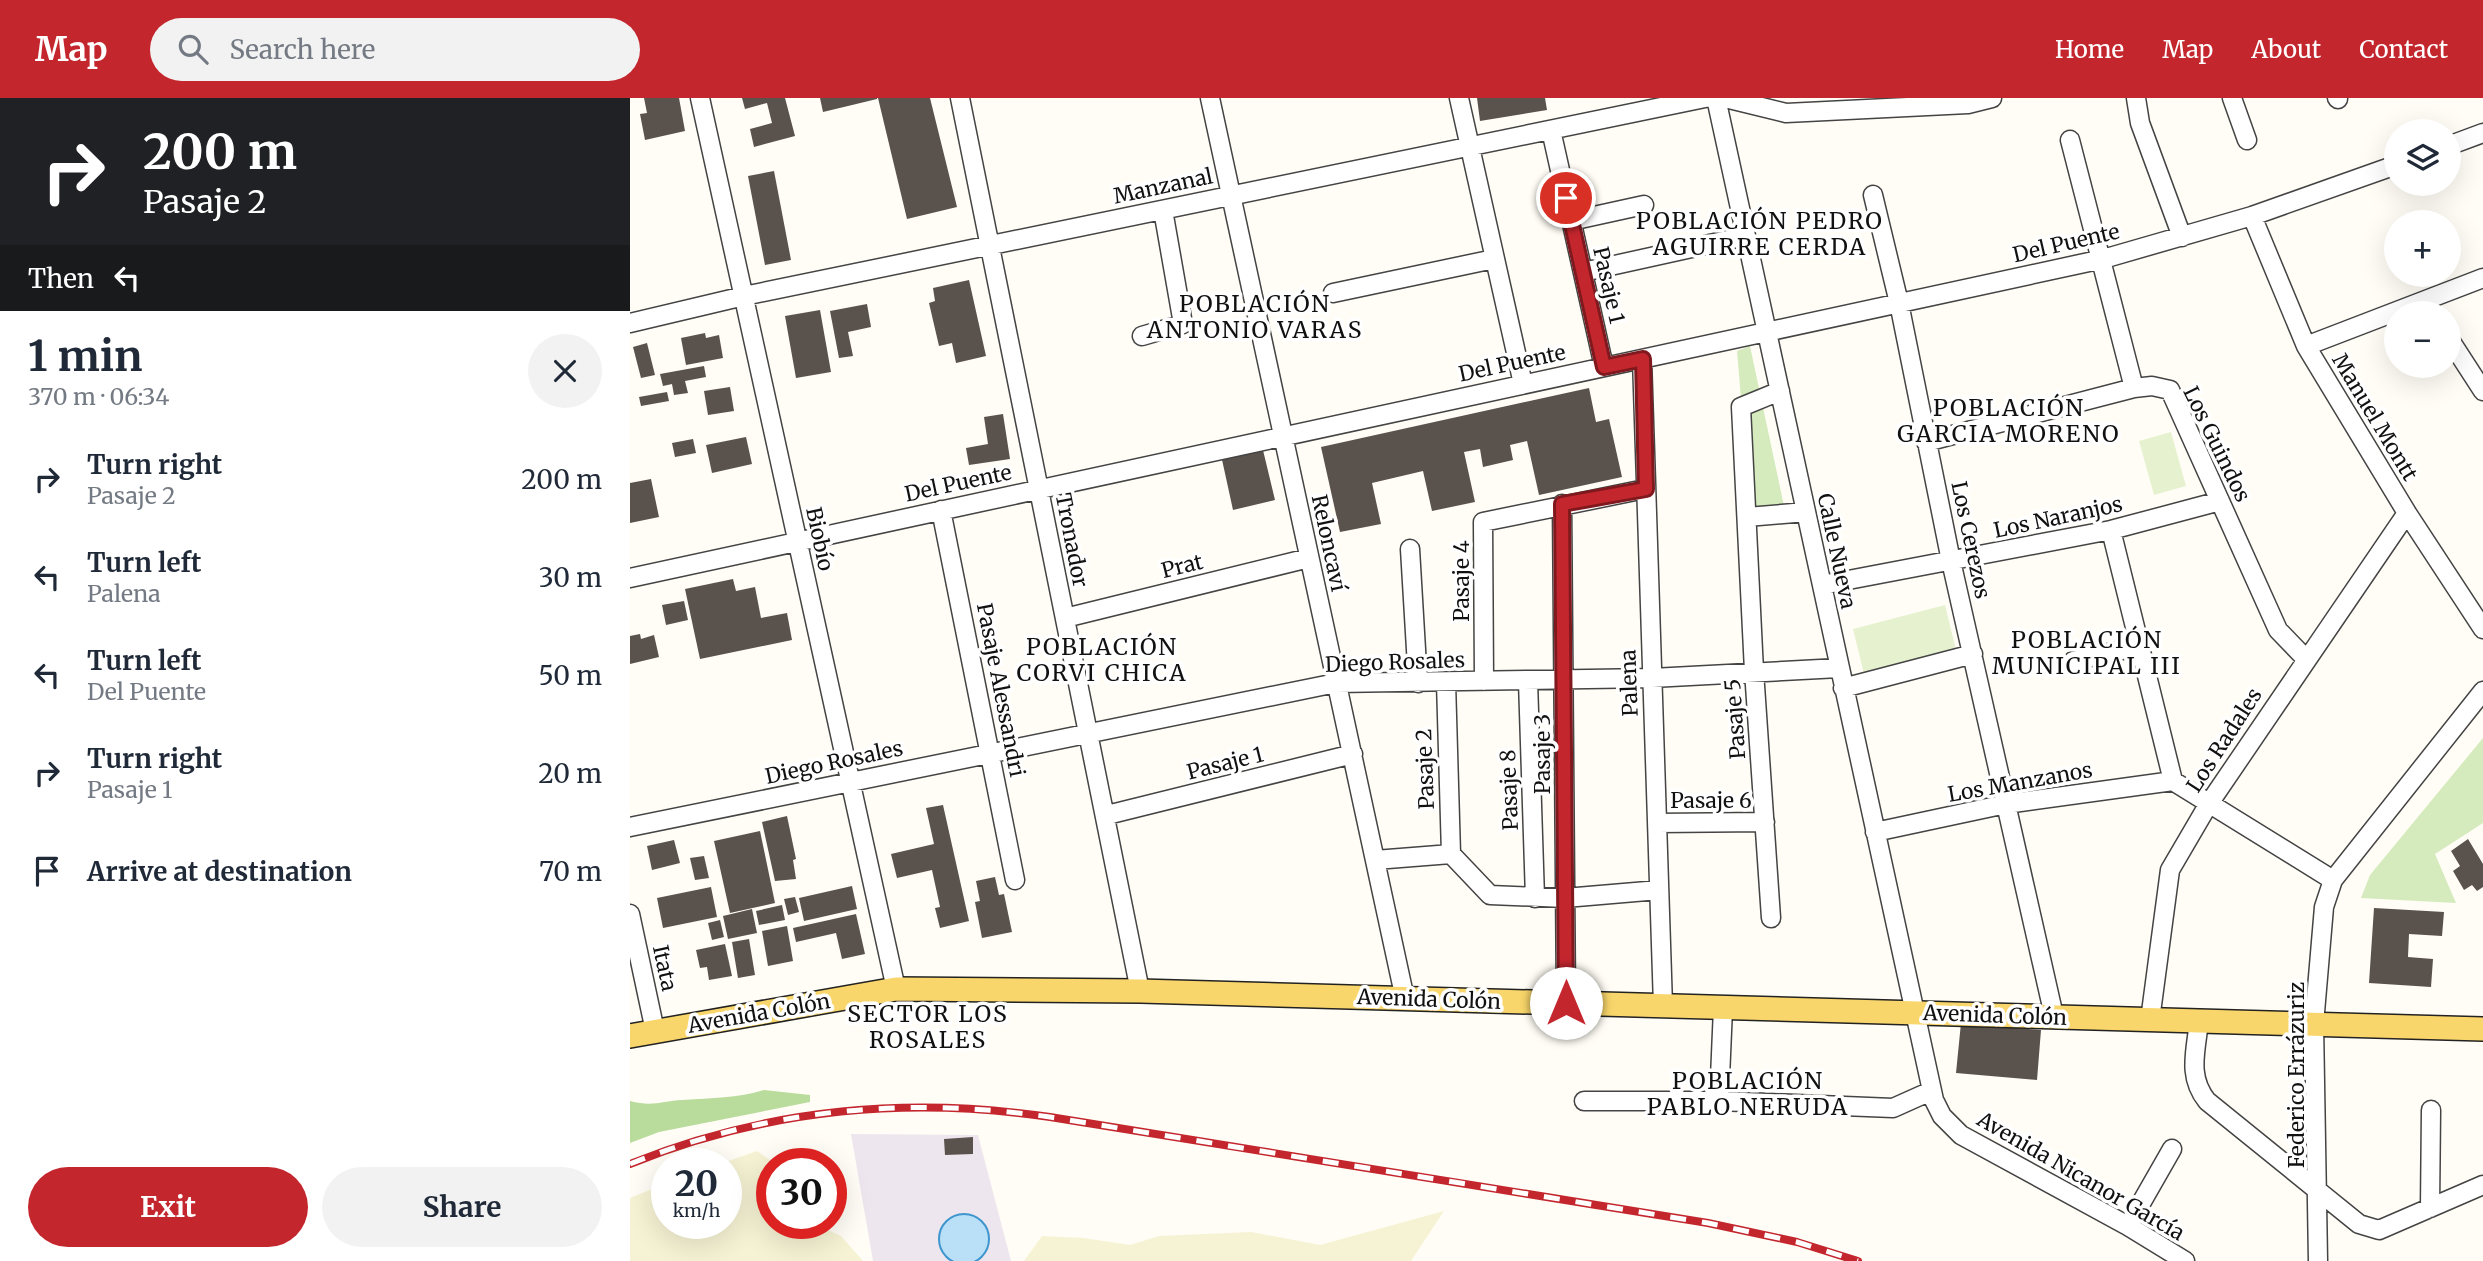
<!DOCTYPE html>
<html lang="en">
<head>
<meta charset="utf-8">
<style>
	body { margin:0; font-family:Merriweather,serif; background:#f2f2f3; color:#1f2937; height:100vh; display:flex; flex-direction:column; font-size:26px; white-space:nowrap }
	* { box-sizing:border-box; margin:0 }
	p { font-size:23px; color:#747a83 }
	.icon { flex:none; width:38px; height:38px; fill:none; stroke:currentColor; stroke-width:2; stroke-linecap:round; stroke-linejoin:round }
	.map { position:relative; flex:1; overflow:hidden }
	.details { display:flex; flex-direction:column; background:#fff; width:630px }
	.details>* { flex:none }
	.top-card { background:#202124; color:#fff; overflow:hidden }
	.fabs { position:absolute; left:1754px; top:21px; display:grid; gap:14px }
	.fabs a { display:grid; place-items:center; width:77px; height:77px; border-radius:50%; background:#fff; box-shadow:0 7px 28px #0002; font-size:35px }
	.speed { position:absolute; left:21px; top:1050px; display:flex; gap:14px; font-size:35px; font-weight:700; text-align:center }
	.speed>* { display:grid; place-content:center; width:91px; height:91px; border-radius:50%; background:#fff; box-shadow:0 7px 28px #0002; line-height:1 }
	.speed small { font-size:18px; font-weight:400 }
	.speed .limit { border:10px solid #d22; background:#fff; color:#111 }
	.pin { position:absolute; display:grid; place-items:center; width:60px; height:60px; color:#fff; margin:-30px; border:4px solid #fff; border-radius:50%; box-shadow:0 2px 7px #0007 }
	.me { position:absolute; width:77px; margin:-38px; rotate:0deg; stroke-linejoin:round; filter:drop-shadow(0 0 5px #0008) }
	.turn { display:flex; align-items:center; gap:24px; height:147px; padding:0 28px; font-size:32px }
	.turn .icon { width:91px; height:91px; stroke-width:2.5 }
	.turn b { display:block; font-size:49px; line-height:60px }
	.then { display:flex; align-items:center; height:66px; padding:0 28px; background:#0003; gap:14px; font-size:26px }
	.round { display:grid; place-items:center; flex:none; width:74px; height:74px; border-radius:37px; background:#f2f2f3 }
	.summary { display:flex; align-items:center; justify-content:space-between; height:119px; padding:0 28px }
	h1 { font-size:42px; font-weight:700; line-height:52px }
	.button { display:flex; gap:14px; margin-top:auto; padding:14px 28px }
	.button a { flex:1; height:80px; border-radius:42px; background:#c4262e; color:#fff; font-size:28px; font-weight:700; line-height:80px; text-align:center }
	.button a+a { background:#f2f2f3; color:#1f2937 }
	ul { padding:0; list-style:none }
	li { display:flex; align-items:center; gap:21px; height:98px; padding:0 28px }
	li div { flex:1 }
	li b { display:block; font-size:26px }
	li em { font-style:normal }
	header { display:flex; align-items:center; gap:42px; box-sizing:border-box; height:98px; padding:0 35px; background:#c4262e; color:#fff }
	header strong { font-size:33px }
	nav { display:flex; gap:38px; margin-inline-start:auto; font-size:24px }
	.search { width:490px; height:63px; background:#f2f2f3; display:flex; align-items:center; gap:18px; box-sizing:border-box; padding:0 24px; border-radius:38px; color:#747a83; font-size:26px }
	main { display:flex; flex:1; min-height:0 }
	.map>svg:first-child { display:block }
	.industrial { fill:#eee6ef }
	.farmland { fill:#f6f3d4 }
	.green { fill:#d5ebbd }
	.forest { fill:#b9dc9c }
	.pitch { fill:#e6f2cf }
	.water { fill:#b9e0f7; stroke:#3f96cf; stroke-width:2 }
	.building { fill:#5a524d }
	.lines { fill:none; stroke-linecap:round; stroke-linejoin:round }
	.minor-casing { stroke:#444; stroke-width:21 }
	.major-casing { stroke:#222; stroke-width:26 }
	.minor { stroke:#fff; stroke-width:18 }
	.major { stroke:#f9d66b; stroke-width:23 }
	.rail-casing { stroke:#c4262e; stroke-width:8 }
	.rail { stroke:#fff; stroke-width:5; stroke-dasharray:16; stroke-linecap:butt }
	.route-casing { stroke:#7f191e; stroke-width:18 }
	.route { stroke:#c4262e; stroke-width:12 }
	.labels { text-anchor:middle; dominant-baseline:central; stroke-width:7; stroke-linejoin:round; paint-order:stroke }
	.street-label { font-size:21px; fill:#111; stroke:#fff }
	.neighbourhood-label { font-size:23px; letter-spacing:2px; fill:#111; stroke:#fff }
</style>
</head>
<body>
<header>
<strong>Map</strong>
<div class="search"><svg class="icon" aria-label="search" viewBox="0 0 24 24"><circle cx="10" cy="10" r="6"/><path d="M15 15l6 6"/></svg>Search here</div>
<nav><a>Home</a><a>Map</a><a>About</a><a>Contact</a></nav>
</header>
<main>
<section class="details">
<div class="top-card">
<div class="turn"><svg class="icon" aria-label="right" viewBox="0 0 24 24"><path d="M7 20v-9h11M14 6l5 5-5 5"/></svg><div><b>200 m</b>Pasaje 2</div></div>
<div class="then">Then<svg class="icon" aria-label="left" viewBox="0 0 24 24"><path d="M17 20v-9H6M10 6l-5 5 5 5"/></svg></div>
</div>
<div class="summary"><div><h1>1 min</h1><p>370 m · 06:34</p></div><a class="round"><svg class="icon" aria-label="close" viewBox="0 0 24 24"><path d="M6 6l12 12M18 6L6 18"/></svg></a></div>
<ul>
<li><svg class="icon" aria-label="right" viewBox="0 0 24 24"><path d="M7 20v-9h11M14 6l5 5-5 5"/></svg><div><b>Turn right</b><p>Pasaje 2</p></div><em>200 m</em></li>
<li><svg class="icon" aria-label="left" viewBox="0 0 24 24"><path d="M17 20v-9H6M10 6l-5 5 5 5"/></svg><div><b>Turn left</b><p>Palena</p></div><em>30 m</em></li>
<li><svg class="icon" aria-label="left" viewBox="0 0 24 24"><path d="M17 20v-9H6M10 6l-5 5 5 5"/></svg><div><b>Turn left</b><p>Del Puente</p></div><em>50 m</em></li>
<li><svg class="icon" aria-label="right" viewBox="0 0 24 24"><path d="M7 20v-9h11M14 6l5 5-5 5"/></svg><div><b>Turn right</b><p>Pasaje 1</p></div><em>20 m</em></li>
<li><svg class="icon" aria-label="arrive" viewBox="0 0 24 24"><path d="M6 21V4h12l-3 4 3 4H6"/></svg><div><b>Arrive at destination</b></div><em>70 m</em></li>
</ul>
<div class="button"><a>Exit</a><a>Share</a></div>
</section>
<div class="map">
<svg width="1853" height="1163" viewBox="0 0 1853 1163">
	<rect width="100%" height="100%" fill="#fffdf5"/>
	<!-- industrial -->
	<path class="industrial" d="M221 1036 348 1037 381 1163H243Z"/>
	<!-- farmland -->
	<path class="farmland" d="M127 1053 140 1062 142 1068V1125H182L211 1138 233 1163H0V1100L37 1085V1125H96V1066H90Z
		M814 1113 781 1163H394L412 1138 453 1140 500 1147 529 1138 621 1134 690 1147Z"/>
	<!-- green -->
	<path class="green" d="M1120 248 1154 408H1120L1107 253Z
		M1853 640V725L1805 756 1826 805 1731 800 1740 777Z"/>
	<!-- forest -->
	<path class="forest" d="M134 992 180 997V1004L29 1034 0 1045V1003C23 1009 31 1003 53 1002 82 1000 107 1000 134 992Z"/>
	<!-- pitch -->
	<path class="pitch" d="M1541 334 1556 388 1524 397 1509 343Z
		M1315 507 1327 556 1235 580 1223 531Z"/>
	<!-- water -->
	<path class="water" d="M309 1141a25 25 0 1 1 50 0a25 25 0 1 1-50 0Z"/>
	<!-- building -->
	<path class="building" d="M14 0H49L55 33 15 42 10 16 17 15Z
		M112 0H155L165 38 124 49 120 31 142 25 137 5 115 11Z
		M190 0H247V1L193 14Z
		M248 0H300L327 109 277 121Z
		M847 0H915L917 12 850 23Z
		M144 73 161 162 135 167 118 78Z
		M339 182 356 258 326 265 322 245 309 248 299 205 305 203 303 190Z
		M237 206 241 229 218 234 223 258 209 260 200 213Z
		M190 212 201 274 166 280 155 218Z
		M75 235 76 240 89 237 93 260 56 267 51 240Z
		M17 245 25 277 11 280 3 249Z
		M74 268 76 279 55 283 58 295 44 297 42 286 33 288 30 276Z
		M100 289 104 313 78 317 74 293Z
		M959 290 966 324 979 321 992 379 909 397 897 343 880 347 883 362 853 369 850 351 834 354 845 404 802 413 793 373 742 385 751 426 710 434 691 349Z
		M37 294 39 303 11 308 9 299Z
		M373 316 380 361 339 367 336 350 358 346 354 319Z
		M116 339 122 366 82 375 76 347Z
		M63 341 66 355 45 359 42 345Z
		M632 348 645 402 603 412 591 357Z
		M21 381 29 419 0 425V385Z
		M103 481 106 493 125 489 131 520 157 515 162 542 70 561 55 491Z
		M54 503 58 522 36 527 32 507Z
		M10 536 11 541 24 537 29 559 0 566V538Z
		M313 707 339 823 310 830 305 810 310 809 302 772 267 780 261 756 304 746 296 710Z
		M157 718 166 761 163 762 166 781 145 783 132 724Z
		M130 733 145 805 100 815 84 743Z
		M1838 741 1853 766V789L1847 793 1842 787 1834 792 1823 773 1830 768 1821 753Z
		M44 742 50 765 22 772 17 748Z
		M74 758 79 780 65 782 60 760Z
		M365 779 369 797 374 796 382 834 352 840 345 804 350 803 346 783Z
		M222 788 227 811 174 823 169 800Z
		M81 789 87 819 33 830 27 800Z
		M165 799 169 814 158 817 154 801Z
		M152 807 155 822 129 827 126 813Z
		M1744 810 1814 814 1812 838 1779 836 1778 859 1803 861 1801 889 1739 885Z
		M122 811 127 835 98 841 93 818Z
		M226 816 235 856 212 861 206 835 166 844 163 830Z
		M90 822 94 839 82 842 78 825Z
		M157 828 163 863 138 868 132 833Z
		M119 841 125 877 108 880 102 844Z
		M95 846 102 878 79 882 77 869 70 870 66 852Z
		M1331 925 1411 932 1407 982 1326 975Z
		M343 1039V1056L315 1057 314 1041Z"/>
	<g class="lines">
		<!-- minor casing -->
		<g class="minor-casing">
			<path id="minor" d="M70 0 266 891
				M330 0 510 893
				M580 0 775 901
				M829 0 893 286
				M1086 0 1304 1002 1312 1018 1331 1037 1498 1128 1555 1163
				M1095 0 1156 15 1338 6 1362 0
				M1506 0 1510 25 1552 139
				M1602 0 1617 42
				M1707 0 1708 1
				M921 32 974 269
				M1440 42 1504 290 1522 288 1540 292 1648 532 1675 560
				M1818 48 1853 35
				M1243 97 1269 205 1321 463 1424 918
				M1622 118 1676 248 1777 415 1853 531
				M941 123 1014 107
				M953 174 1116 138
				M703 195 864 161
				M0 225 114 198 1075 0
				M512 238 553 226 533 112
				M1818 239 1853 293
				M1676 248 1853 180
				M1012 261 1033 908
				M1296 344 1504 290
				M932 406 936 905
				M311 412 385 782
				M1117 419 1176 414
				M1481 432 1543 683 1703 782
				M780 451 788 585
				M0 480 1473 161 1622 118 1766 67
				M1192 487 1481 432 1590 403
				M435 520 679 460
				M1443 563 1510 548
				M854 583 853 424 1015 391
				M898 583 905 800
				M816 584 821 756
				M1213 590 1343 556
				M477 717 723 656
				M1027 725 1135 724
				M0 729 706 585 1022 580 1209 570
				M1245 734 1376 706 1543 683
				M745 762 821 756 860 797 935 800 1029 792
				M0 816 25 933
				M1141 820 1124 573 1111 309 1150 293
				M1520 922 1540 772 1578 707 1777 415
				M1569 923C1566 953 1557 978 1577 1003L1729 1126 1749 1132 1853 1087
				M954 1003H1089L1263 1010 1301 993
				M1089 1003 1093 910
				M1800 1110 1801 1012
				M1498 1128 1542 1051
				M1688 1163 1684 926 1694 809 1703 782 1853 593"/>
		</g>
		<!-- major casing -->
		<g class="major-casing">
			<path id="major" d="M0 938 266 891 510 893 1853 931"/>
		</g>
		<!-- minor -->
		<use href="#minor" class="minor"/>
		<!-- major -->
		<use href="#major" class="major"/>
		<!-- rail casing -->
		<g class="rail-casing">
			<path id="rail" d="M0 1066C136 1011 275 998 420 1019L1078 1125 1167 1144 1228 1163"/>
		</g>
		<!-- rail -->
		<use href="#rail" class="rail"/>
	</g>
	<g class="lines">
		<!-- route casing -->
		<g class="route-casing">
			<path id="route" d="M936 905 932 406 1016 391 1013 261 974 269 936 100"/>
		</g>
		<!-- route -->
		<use href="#route" class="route"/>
	</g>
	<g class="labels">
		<!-- street labels -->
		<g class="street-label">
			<text transform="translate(533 88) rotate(-12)">Manzanal</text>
			<text transform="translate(1436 145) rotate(-13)">Del Puente</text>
			<text transform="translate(979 187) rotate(77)">Pasaje 1</text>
			<text transform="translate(882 265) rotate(-12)">Del Puente</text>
			<text transform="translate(1745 319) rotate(59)">Manuel Montt</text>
			<text transform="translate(1587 346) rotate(64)">Los Guindos</text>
			<text transform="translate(328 385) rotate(-12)">Del Puente</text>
			<text transform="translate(1428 419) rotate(-12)">Los Naranjos</text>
			<text transform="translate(190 441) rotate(78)">Biobío</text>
			<text transform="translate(442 442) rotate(79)">Tronador</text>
			<text transform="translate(1341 442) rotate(78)">Los Cerezos</text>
			<text transform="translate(699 445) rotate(78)">Reloncaví</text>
			<text transform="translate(1207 453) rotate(78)">Calle Nueva</text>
			<text transform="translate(552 468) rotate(-14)">Prat</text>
			<text transform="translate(831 483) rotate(-90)">Pasaje 4</text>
			<text transform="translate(765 564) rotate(-2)">Diego Rosales</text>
			<text transform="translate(999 585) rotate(-92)">Palena</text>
			<text transform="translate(371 592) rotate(79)">Pasaje Alessandri</text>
			<text transform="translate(1105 621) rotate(-94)">Pasaje 5</text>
			<text transform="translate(1594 642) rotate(-57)">Los Radales</text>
			<text transform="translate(912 656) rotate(-90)">Pasaje 3</text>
			<text transform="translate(204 664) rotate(-12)">Diego Rosales</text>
			<text transform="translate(595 665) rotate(-14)">Pasaje 1</text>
			<text transform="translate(795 671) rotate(-92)">Pasaje 2</text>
			<text transform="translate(1390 684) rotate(-10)">Los Manzanos</text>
			<text transform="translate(879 692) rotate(-92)">Pasaje 8</text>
			<text x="1081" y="702">Pasaje 6</text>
			<text transform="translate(35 870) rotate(78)">Itata</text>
			<text transform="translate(799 901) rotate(2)">Avenida Colón</text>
			<text transform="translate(129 915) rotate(-10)">Avenida Colón</text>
			<text transform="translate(1365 917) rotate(2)">Avenida Colón</text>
			<text transform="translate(1666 977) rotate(-90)">Federico Errázuriz</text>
			<text transform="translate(1451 1078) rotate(30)">Avenida Nicanor García</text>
		</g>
		<!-- neighbourhood labels -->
		<g class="neighbourhood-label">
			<text x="1130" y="122">POBLACIÓN PEDRO<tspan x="1130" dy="26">AGUIRRE CERDA</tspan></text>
			<text x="625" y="205">POBLACIÓN<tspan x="625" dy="26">ANTONIO VARAS</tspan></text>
			<text x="1379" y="309">POBLACIÓN<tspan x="1379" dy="26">GARCIA MORENO</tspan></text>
			<text x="1457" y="541">POBLACIÓN<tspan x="1457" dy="26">MUNICIPAL III</tspan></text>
			<text x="472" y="548">POBLACIÓN<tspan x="472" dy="26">CORVI CHICA</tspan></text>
			<text x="298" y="915">SECTOR LOS<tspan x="298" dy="26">ROSALES</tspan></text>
			<text x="1118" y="982">POBLACIÓN<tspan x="1118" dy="26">PABLO NERUDA</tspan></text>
		</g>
	</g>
</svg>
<div class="fabs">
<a><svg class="icon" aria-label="layers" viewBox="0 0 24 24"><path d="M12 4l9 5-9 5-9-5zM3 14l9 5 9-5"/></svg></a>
<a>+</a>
<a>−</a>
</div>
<div class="speed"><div>20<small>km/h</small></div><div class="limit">30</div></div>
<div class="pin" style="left:936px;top:100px;background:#d93025"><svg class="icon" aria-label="arrive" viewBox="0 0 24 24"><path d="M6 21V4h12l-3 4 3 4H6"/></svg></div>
<svg class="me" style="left:936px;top:905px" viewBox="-20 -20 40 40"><circle r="19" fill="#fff"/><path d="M0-13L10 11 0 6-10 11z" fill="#c4262e"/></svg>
</div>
</main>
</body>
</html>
